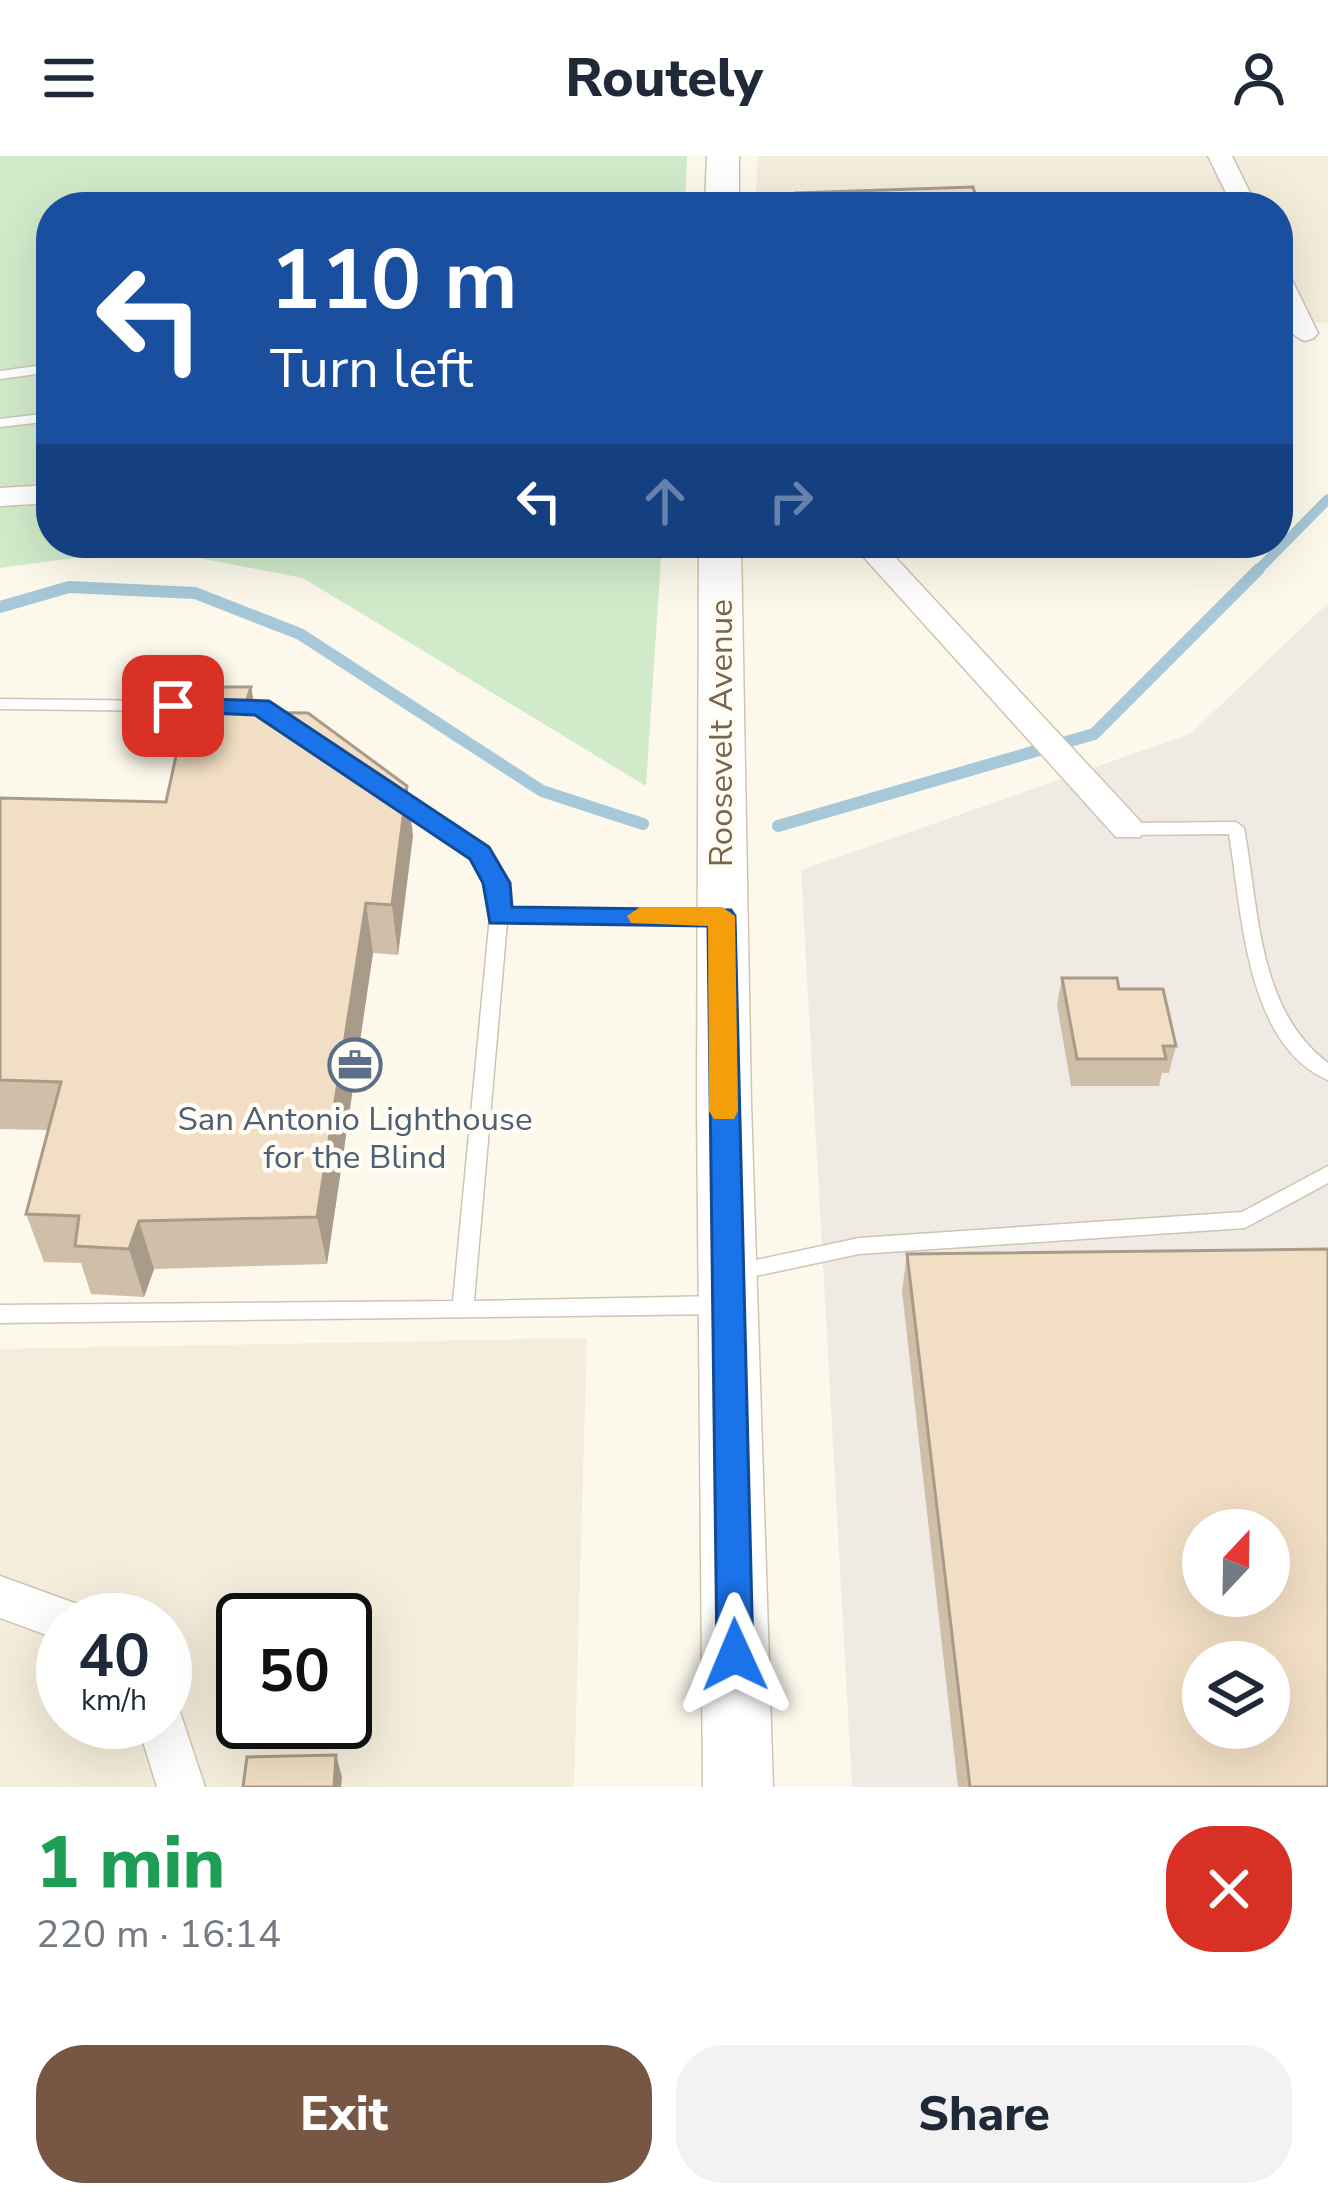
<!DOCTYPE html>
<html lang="en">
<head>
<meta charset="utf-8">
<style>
	body { margin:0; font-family:"Nunito Sans",sans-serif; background:#f2f2f3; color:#1f2937; height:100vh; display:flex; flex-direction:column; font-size:45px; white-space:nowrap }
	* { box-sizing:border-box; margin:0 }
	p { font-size:39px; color:#747a83 }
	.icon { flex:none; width:66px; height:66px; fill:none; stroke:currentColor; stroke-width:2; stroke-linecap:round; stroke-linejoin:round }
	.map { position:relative; height:1631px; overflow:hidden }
	.sheet { display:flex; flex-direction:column; background:#fff; flex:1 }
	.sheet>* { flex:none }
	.top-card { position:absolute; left:36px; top:36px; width:1257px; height:366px; border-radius:48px; box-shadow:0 12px 48px #0002; background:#1a4fa0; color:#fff; overflow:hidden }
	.needle { width:78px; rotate:22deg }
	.fabs { position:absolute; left:1182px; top:1353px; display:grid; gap:24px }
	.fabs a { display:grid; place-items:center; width:108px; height:108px; border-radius:50%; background:#fff; box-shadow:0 12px 48px #0002; font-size:60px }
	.speed { position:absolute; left:36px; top:1437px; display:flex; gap:24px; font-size:60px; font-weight:700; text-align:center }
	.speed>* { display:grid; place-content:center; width:156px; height:156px; border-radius:50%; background:#fff; box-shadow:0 12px 48px #0002; line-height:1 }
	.speed small { font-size:30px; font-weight:400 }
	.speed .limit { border:6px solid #111; border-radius:18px; background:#fff; color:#111 }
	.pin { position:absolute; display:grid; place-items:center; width:102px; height:102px; color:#fff; margin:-51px; border-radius:24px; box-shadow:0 6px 18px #0006 }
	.me { position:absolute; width:132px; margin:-66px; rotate:359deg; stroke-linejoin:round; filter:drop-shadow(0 0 9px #0008) }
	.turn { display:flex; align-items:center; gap:42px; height:252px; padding:0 36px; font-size:54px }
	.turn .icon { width:156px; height:156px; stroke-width:2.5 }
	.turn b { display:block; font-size:84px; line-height:102px }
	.lanes { display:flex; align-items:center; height:114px; padding:0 36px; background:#0003; justify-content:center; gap:60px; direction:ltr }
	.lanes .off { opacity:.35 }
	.round { display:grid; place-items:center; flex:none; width:126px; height:126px; border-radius:48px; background:#f2f2f3 }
	.summary { display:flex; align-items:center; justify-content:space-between; height:204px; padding:0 36px }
	h1 { font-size:72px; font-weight:800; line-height:90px; color:#1e9e55 }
	.button { display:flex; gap:24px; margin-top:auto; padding:24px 36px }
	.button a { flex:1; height:138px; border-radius:48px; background:#775644; color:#fff; font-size:48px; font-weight:800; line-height:138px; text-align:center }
	.button a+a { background:#f2f2f3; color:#1f2937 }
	header { display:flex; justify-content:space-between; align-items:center; height:156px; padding:0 36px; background:#fff; font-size:54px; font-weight:800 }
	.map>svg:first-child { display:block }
	.residential { fill:#f4eddb; fill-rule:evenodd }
	.industrial { fill:#efebe4; fill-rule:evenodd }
	.green { fill:#d1ebca }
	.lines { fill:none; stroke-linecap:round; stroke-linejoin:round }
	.stream-far1 { stroke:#a6c8d8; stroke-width:10 }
	.stream { stroke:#a6c8d8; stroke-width:12 }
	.lane-casing { stroke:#cfc4b1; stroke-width:3 }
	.street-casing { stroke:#cfc4b1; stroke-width:3 }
	.secondary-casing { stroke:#d2c5af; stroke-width:3 }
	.lane { fill:#fff; fill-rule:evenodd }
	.street { fill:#fff; fill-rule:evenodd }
	.secondary { fill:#fff; fill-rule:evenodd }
	.wall { fill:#cfbfa9 }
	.shaded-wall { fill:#a99b89 }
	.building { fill:#f1dec4; stroke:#a99b89; stroke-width:3; fill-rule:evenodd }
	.route { fill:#1a73e8; stroke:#114b97; stroke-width:3 }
	.slow { fill:#f59e0b }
	.labels { text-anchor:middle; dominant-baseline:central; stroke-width:9; stroke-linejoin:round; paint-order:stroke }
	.street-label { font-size:33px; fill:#78654e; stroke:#fffcf3 }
	.service-label { font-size:33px; fill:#4e5e75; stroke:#fffcf3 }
</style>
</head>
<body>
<header><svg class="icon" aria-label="menu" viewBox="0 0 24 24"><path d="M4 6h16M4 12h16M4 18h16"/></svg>Routely<svg class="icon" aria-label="person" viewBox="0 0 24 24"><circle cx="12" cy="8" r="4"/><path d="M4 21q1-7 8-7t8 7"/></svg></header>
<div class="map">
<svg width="1328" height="1631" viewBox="0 0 1328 1631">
	<rect width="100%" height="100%" fill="#fcf9ec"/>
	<!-- residential -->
	<path class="residential" d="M758 0H1328V167L1278 168V51H755Z
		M587 1182 574 1631H0V1193ZM63 1464H165V1566H63ZM243 1464H345V1566H243Z"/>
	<!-- industrial -->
	<path class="industrial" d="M1328 447V1631H852L801 714 1190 578ZM1203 1374H1269V1440H1203ZM1203 1506H1269V1572H1203Z"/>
	<!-- green -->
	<path class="green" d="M0 0H687L685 51H51V387H662L646 630 303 422 199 402 118 396 0 412Z"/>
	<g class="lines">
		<!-- stream-far1 -->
		<path class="stream-far1" d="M1256 416 1328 343"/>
		<!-- stream -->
		<path class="stream" d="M0 451 69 431 195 437 300 478 542 635 643 668
			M778 670 1094 578 1259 413"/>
		<!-- lane casing -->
		<g class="lane-casing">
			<path id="lane" d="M51 208V216L0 223V215Z
				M51 257V265L0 271V263Z
				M0 543 260 546 295 569 287 574 257 556 0 553Z
				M390 631 485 693 505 727 507 754 727 756 730 760 721 766H507L474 1145 722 1140 729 1143 732 1149 729 1155 722 1158 0 1167V1149L453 1145 490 760 487 727 473 701 384 641 382 637Z
				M1236 666 1244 672C1259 752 1257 854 1328 907V924C1245 889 1242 754 1229 678L1128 679 1120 673 1128 667Z
				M1328 1010V1027L1245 1072 859 1098 737 1124 730 1122 727 1116 730 1110 737 1108 859 1082 1242 1056Z"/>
		</g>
		<!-- street casing -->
		<g class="street-casing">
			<path id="street" d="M1208 0H1232L1257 51H1233Z
				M1278 113 1290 120 1318 177 1314 182 1305 185C1278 176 1278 137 1278 113Z
				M51 329V347L0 350V332Z
				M851 387H882L1140 665 1145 673 1140 681H1116Z
				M0 1420 80 1449 87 1464H63V1485L0 1462Z
				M165 1544 178 1550 205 1631H157L137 1566H165Z"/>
		</g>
		<!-- secondary casing -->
		<g class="secondary-casing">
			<path id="secondary" d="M707 0H739V51H705Z
				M699 387H741L751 947 773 1631H703L697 947Z"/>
		</g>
		<!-- lane -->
		<use href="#lane" class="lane"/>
		<!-- street -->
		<use href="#street" class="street"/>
		<!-- secondary -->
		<use href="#secondary" class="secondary"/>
	</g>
	<!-- wall -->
	<path class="wall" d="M1278 220 1283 231 1278 253Z
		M251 531 256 556 413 679 398 799 373 797 327 1108 154 1113 144 1141 91 1138 81 1107 44 1106 26 1058 49 974 0 973V642L166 646Z
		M1062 822 1119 833 1176 890 1169 917H1162L1159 930H1071L1057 849Z
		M907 1098 1328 1631H958L902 1135Z"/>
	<!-- shaded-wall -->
	<path class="shaded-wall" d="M251 531 260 581 243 556Z
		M407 630 413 679 398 799 392 749Z
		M366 747 373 797 327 1108 317 1061Z
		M139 1065 154 1113 144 1141 129 1093Z
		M336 1599 342 1621 341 1631H334Z"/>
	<!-- building -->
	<path class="building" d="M973 31 979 51H799L796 37Z
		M191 531H251L243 556 308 557 407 630 392 749 366 747 317 1061 139 1065 129 1093 75 1090 79 1060 26 1058 61 926 0 924V642L166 646Z
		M1062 822H1117L1119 833H1163L1176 890H1163L1166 903H1077Z
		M1328 1093V1631H970L907 1098ZM1203 1374H1269V1440H1203ZM1203 1506H1269V1572H1203Z
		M336 1599 334 1631H243L247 1601Z"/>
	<!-- route -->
	<path class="route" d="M173 542 269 545 489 691 510 727 512 751 731 754 735 760 753 1499 748 1511 735 1516 722 1511 717 1499 708 770 490 767 483 727 470 703 255 559 165 555 161 550Z"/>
	<!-- slow -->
	<path class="slow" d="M640 751H722L735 760 738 955 734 963H714L709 955 708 770 631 767 627 760Z"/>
	<!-- icons -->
	<defs>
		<g id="office-ring" transform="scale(2.7)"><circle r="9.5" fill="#fffcf3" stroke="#5c6f8a" stroke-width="1.5"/><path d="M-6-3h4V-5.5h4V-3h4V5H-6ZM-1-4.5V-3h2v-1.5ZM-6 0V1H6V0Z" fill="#5c6f8a"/></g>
	</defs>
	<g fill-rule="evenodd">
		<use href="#office-ring" x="355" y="909"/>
	</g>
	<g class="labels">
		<!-- street labels -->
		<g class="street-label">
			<text transform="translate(721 577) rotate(-90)">Roosevelt Avenue</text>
		</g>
		<!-- service labels -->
		<g class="service-label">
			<text x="355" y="963">San Antonio Lighthouse<tspan x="355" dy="38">for the Blind</tspan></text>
		</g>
	</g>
</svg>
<div class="fabs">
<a><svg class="needle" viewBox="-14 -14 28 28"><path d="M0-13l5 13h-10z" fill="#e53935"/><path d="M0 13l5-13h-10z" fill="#747a83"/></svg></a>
<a><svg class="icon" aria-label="layers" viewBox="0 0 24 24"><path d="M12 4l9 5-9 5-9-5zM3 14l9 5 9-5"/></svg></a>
</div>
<div class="speed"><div>40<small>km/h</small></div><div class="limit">50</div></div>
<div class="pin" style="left:173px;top:550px;background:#d93025"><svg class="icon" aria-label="arrive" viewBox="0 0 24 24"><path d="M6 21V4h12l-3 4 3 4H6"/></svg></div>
<svg class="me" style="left:735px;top:1499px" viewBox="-20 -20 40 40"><path d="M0-17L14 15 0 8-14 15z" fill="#1a73e8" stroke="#fff" stroke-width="4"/></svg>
<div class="top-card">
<div class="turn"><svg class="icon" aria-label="left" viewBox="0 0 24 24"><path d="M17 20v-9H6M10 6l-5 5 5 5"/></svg><div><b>110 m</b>Turn left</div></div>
<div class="lanes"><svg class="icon" aria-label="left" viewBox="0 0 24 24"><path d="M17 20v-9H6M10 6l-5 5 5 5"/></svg><svg class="icon off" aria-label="ahead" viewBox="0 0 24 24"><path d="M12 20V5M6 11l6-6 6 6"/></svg><svg class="icon off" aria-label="right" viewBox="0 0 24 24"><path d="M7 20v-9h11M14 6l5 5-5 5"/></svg></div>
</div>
</div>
<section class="sheet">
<div class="summary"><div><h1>1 min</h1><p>220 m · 16:14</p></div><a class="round" style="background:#d93025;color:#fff"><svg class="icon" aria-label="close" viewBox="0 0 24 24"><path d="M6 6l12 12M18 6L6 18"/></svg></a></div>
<div class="button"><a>Exit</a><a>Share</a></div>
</section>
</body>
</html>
